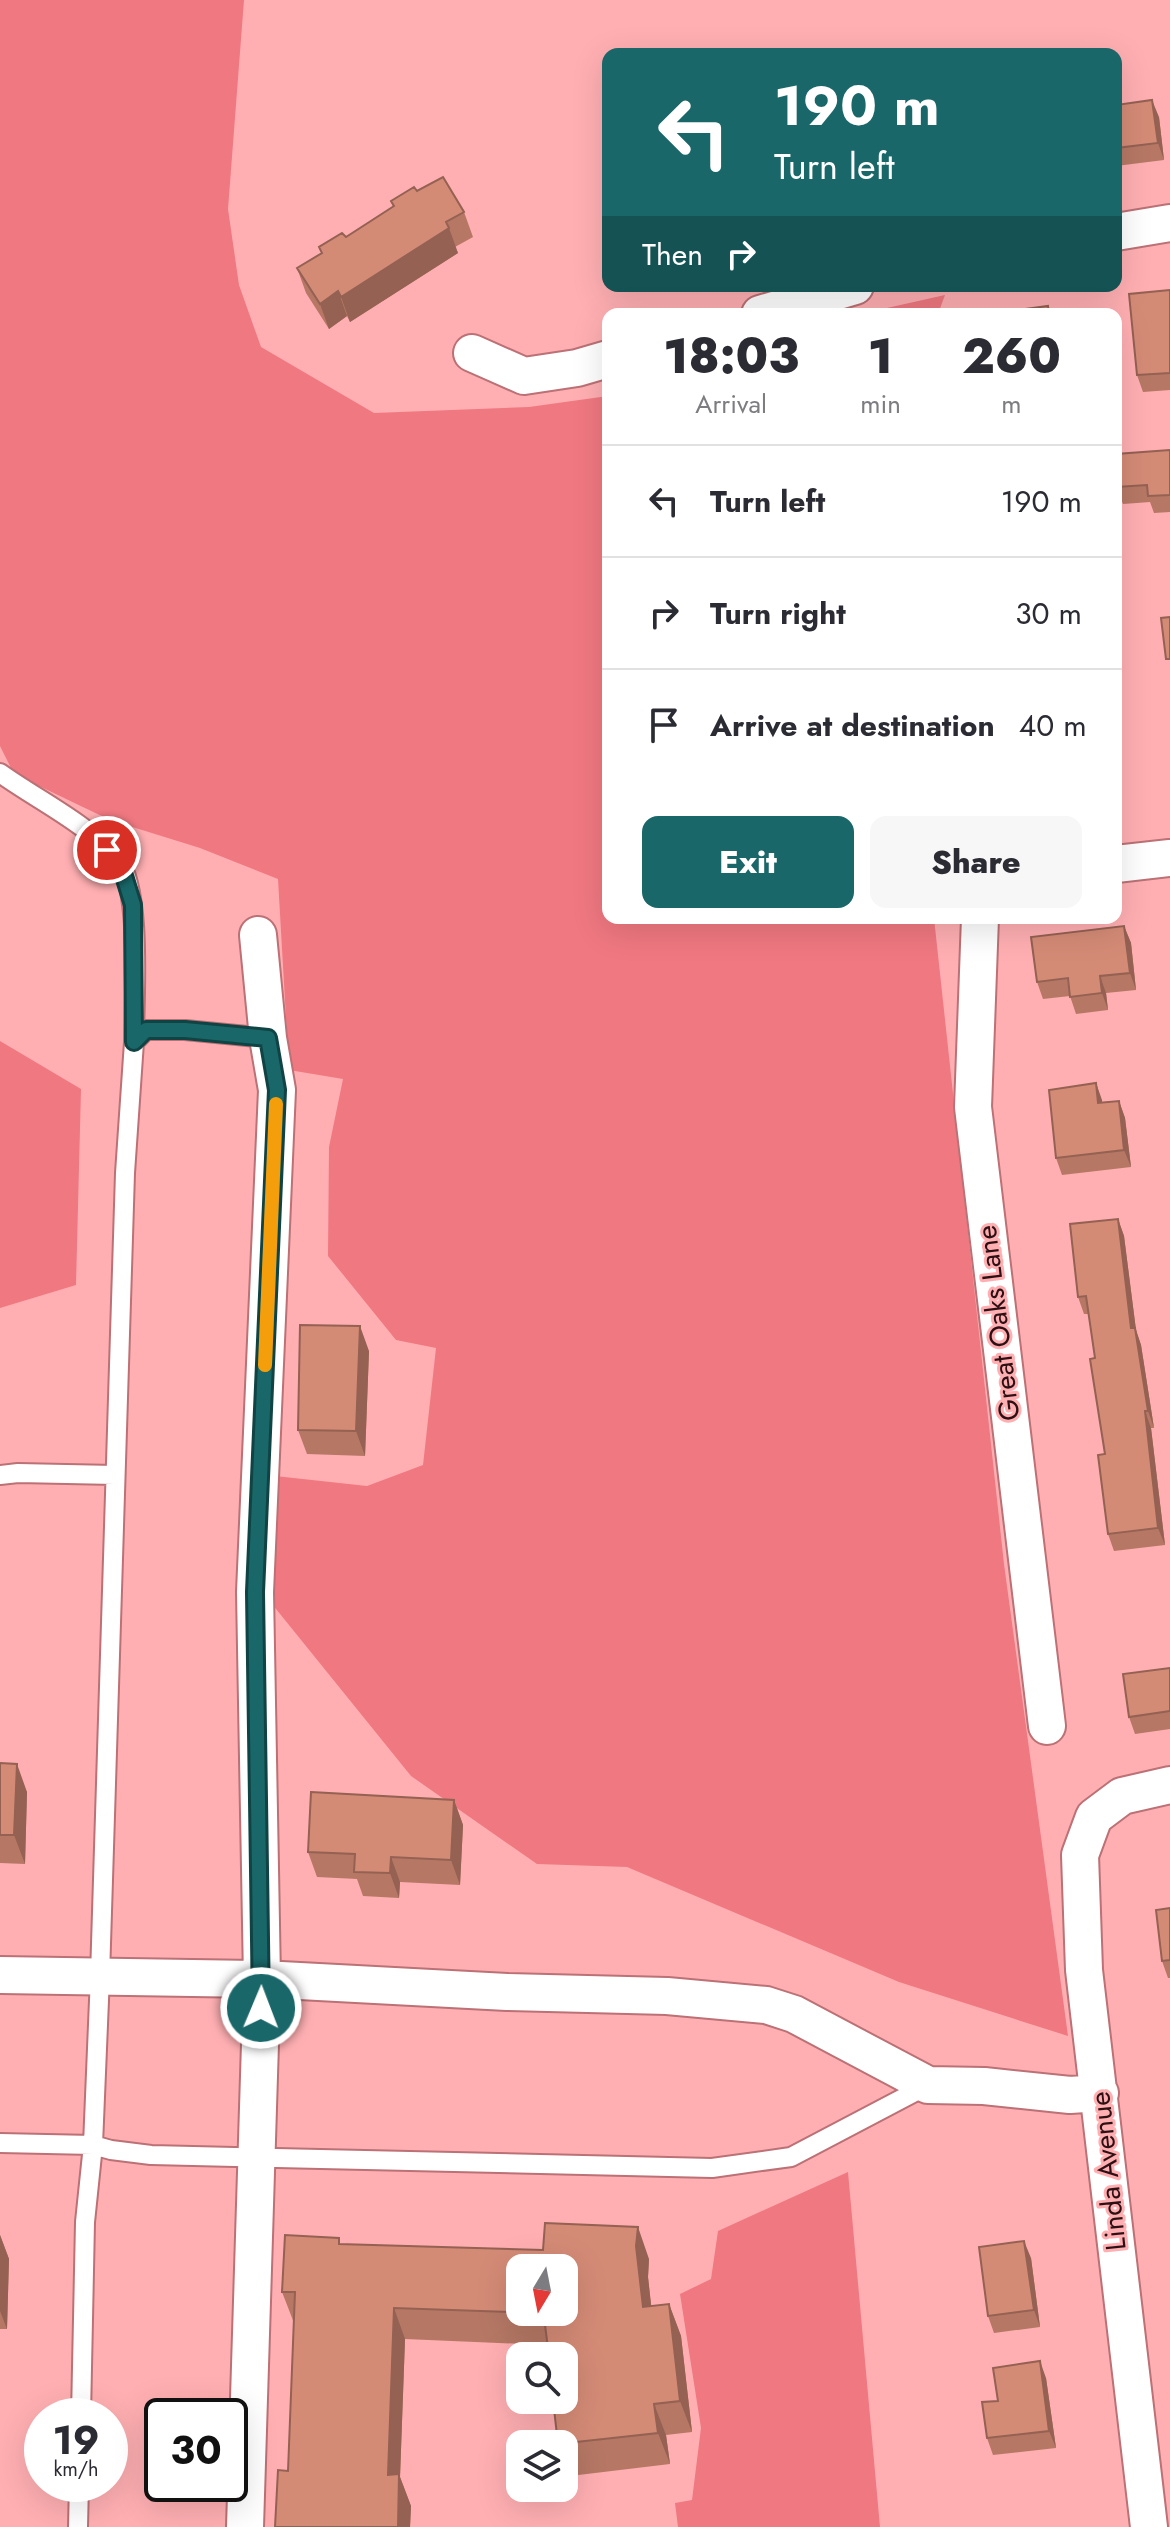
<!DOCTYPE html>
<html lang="en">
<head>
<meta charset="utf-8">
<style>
	body { margin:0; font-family:Jost,sans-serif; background:#f7f7f7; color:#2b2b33; height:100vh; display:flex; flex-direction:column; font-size:30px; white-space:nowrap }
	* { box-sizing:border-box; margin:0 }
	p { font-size:26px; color:#7c7c81 }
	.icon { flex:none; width:44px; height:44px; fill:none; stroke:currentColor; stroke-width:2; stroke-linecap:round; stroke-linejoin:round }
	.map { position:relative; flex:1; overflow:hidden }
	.details { position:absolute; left:602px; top:308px; width:520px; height:616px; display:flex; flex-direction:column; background:#fff; border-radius:16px; box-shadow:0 8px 32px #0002 }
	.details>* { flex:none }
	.banner { position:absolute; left:602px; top:48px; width:520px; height:244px; border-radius:16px; box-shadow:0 8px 32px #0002; background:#196769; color:#fff; overflow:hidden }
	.needle { width:52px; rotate:190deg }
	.controls { position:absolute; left:506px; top:2254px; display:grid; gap:16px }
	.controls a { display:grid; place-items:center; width:72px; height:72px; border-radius:16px; background:#fff; box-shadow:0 8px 32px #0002; font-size:40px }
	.speed { position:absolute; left:24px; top:2398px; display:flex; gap:16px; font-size:40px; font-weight:700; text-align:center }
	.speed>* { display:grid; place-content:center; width:104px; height:104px; border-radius:50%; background:#fff; box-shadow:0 8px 32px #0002; line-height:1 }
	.speed small { font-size:20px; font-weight:400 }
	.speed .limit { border:4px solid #111; border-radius:12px; background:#fff; color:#111 }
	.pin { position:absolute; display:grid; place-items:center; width:68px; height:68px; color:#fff; margin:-34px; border:4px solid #fff; border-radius:50%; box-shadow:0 2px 8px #0007 }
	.me { position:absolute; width:88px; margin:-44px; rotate:1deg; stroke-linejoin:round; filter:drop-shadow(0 0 6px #0008) }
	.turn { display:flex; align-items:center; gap:28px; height:168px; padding:0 40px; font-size:36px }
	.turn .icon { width:104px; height:104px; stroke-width:2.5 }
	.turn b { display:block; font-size:56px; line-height:68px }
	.then { display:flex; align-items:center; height:76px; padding:0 40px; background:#0003; gap:16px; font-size:30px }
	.eta { display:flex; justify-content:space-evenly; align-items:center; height:136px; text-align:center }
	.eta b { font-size:48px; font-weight:800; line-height:56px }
	.cta { display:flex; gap:16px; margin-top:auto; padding:16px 40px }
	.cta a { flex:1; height:92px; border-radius:16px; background:#196769; color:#fff; font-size:32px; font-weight:800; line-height:92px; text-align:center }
	.cta a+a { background:#f7f7f7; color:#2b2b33 }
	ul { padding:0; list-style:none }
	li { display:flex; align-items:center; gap:24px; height:112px; padding:0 40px; border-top:2px solid #e1e1e2 }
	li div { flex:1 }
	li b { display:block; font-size:30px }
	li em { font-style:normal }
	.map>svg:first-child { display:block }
	.green { fill:#f07881 }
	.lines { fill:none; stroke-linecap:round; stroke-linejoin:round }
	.lane-casing { stroke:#bb7175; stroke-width:22 }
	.street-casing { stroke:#bb7175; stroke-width:40 }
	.lane { stroke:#fff; stroke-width:18 }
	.street { stroke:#fff; stroke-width:36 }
	.wall { fill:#b67865 }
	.shaded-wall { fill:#946153 }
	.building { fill:#d48b76; stroke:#946153; stroke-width:2; fill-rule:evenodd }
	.route-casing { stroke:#104344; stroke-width:20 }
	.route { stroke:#196769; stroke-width:14 }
	.slow { stroke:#f59e0b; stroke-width:14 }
	.labels { text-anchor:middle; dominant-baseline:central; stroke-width:6; stroke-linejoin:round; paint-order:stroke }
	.street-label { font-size:28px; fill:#2d1013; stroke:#ffafb2 }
</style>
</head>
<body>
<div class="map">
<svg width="1170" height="2527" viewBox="0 0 1170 2527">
	<rect width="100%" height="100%" fill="#ffafb2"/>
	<!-- green -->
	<path class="green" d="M0 0H244L228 209 239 285 261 347 374 413 529 407 608 396V918H934L1004 1564 1068 2036 899 1982 627 1867 537 1864 411 1776 272 1604 275 1476 367 1486 423 1465 436 1348 396 1340 328 1256 329 1147 343 1079 289 1070 278 879 200 848 110 820 14 774 0 746Z
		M945 295 938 314H860Z
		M0 1041 81 1089 76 1285 0 1308Z
		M848 2172 880 2527H678L675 2503 692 2500 701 2428 680 2294 711 2279 718 2231Z"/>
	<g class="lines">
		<!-- lane casing -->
		<g class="lane-casing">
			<path id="lane" d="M0 773C39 801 87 823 118 860 142 890 134 1001 134 1042
				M0 1475 18 1473 115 1475
				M0 2143 93 2145 111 2150 151 2155 712 2168 791 2157 928 2085
				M81 2416 85 2222 93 2145 100 1976 125 1173 134 1042 146 1030H185L268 1038
				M78 2527 79 2484"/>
		</g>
		<!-- street casing -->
		<g class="street-casing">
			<path id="street" d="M1116 232 1170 223
				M760 314 855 286
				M472 353 524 376 577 368 608 359
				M1116 864 1170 858
				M980 918 973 1107 1047 1726
				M0 1975 262 1979 507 1992 667 1996 766 2005 794 2014 928 2085 984 2086 1070 2095 1100 2093
				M245 2527 262 1979 255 1592 277 1090 268 1038 258 935
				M1149 2527 1084 1970 1080 1855 1094 1817 1122 1796 1170 1785"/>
		</g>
		<!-- lane -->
		<use href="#lane" class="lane"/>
		<!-- street -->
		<use href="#street" class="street"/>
	</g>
	<!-- wall -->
	<path class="wall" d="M1116 105 1159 117 1164 160 1116 166Z
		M417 191 464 212 473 237 455 247 458 253 350 322 347 316 329 329 306 293 297 268 322 254 393 207 391 201Z
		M1170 290V390L1143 392 1137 375Z
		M1170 450V512L1154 513 1150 502 1123 504 1116 487Z
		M1124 926 1131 943 1136 990 1106 993 1108 1010 1076 1014 1070 996 1043 999 1037 982Z
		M1096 1083 1102 1102 1119 1101 1125 1118 1131 1167 1062 1175 1056 1158Z
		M1118 1219 1124 1236 1136 1330 1141 1345 1154 1428H1151L1165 1545 1114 1551 1108 1534 1105 1454 1095 1358 1089 1314H1084L1078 1297Z
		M369 1351 365 1456 307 1454 298 1430Z
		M1170 1668V1729L1135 1734 1129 1717Z
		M0 1763 27 1792 25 1864 0 1863Z
		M454 1800 463 1825 460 1885 400 1882 399 1898 363 1896 357 1879 317 1877 308 1852Z
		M1170 1908V1978H1168L1162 1961Z
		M0 2235 9 2259 7 2329H0Z
		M1031 2258 1040 2327 994 2333 988 2316Z
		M649 2259 648 2277 651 2306 669 2304 681 2336 692 2432 666 2435 670 2464 570 2476 564 2460V2444L548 2348 524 2344 405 2339 400 2477 411 2506 410 2527H275L288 2471 294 2323 282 2292Z
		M1046 2378 1056 2448 993 2455 987 2438 998 2401Z"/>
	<!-- shaded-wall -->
	<path class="shaded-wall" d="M1152 100 1159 117 1164 160 1158 143Z
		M449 228 458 253 350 322 341 297Z
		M338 291 347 316 329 329 320 304Z
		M1124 926 1131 943 1136 990 1130 973Z
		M1100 976 1106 993 1108 1010 1102 993Z
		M1096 1083 1102 1100 1104 1120 1098 1103Z
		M1119 1101 1125 1118 1131 1167 1124 1150Z
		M1118 1219 1124 1236 1136 1330 1141 1345 1154 1428 1148 1411 1131 1328Z
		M360 1326 369 1351 365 1456 356 1431Z
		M1145 1411 1151 1428 1165 1545 1158 1528Z
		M17 1764 27 1792 25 1864 14 1835Z
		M454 1800 463 1825 460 1885 451 1860Z
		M391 1857 400 1882 399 1898 390 1873Z
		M638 2227 649 2259 648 2277 655 2339 643 2307 636 2246Z
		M0 2235 9 2259 7 2329 0 2311Z
		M1024 2241 1031 2258 1040 2327 1034 2310Z
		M669 2304 681 2336 692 2432 680 2401Z
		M394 2308 405 2339 400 2477 411 2506 410 2527H398L388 2475Z
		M1040 2361 1046 2378 1056 2448 1049 2431Z
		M654 2404 666 2435 670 2464 658 2433Z"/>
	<!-- building -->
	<path class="building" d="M1152 100 1158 143 1116 148V105Z
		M443 177 464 212 446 222 449 228 341 297 338 291 320 304 297 268 322 253 319 247 342 233 346 237 394 206 391 201 414 187 417 191Z
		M1170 290V373L1137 375 1129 294Z
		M1048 306 1049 314H1011V311Z
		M1170 450V495L1148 496 1147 485 1116 487V454Z
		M1170 617V659H1166L1161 618Z
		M1124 926 1130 973 1100 976 1102 993 1070 997 1068 978 1037 982 1031 937Z
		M1096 1083 1098 1103 1119 1101 1124 1150 1056 1158 1049 1090Z
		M1118 1219 1131 1328H1135L1148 1411H1145L1158 1528 1108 1534 1098 1455 1105 1454 1090 1359 1095 1358 1086 1296 1078 1297 1070 1224Z
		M300 1325 360 1326 356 1431 298 1430Z
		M1170 1668V1711L1129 1717 1123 1674Z
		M0 1763 17 1764 14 1835H0Z
		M311 1792 454 1800 451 1860 391 1857 390 1873 354 1872 355 1854 308 1852Z
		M1170 1908V1960L1162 1961 1156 1910Z
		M545 2223 638 2227 636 2246 643 2307 669 2304 680 2401 654 2404 658 2433 558 2444 553 2400H564V2356H549L544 2317 512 2312 394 2308 388 2475 399 2474 398 2527H275L278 2470 288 2471 295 2292H282L285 2235 339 2238V2244L543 2250ZM520 2268H564V2312H520Z
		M1024 2241 1034 2310 988 2316 979 2247Z
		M1040 2361 1049 2431 987 2438 982 2402 998 2401 993 2368Z"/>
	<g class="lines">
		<!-- route casing -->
		<g class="route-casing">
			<path id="route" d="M107 850 120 863 133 905 134 1042 146 1030H185L268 1038 277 1090 255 1592 261 2008"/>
		</g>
		<!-- route -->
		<use href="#route" class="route"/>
		<!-- slow -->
		<path class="slow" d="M265 1365 276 1104"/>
	</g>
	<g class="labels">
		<!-- street labels -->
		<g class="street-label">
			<text transform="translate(998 1323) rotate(-97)">Great Oaks Lane</text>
			<text transform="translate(1108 2171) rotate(-96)">Linda Avenue</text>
		</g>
	</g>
</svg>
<div class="controls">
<a><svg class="needle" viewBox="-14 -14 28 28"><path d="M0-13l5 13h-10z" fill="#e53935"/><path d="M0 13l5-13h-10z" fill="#7c7c81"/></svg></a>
<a><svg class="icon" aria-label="search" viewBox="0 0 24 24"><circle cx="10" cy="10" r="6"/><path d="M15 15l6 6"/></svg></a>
<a><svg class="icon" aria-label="layers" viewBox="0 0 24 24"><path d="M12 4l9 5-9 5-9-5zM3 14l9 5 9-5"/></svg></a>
</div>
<div class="speed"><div>19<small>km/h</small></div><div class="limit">30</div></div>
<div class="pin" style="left:107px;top:850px;background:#d93025"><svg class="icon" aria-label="arrive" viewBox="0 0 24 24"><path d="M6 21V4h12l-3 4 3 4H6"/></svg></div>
<svg class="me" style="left:261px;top:2008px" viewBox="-20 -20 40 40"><circle r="17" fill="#196769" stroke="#fff" stroke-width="3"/><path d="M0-11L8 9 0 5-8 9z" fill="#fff"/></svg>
<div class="banner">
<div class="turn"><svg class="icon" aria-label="left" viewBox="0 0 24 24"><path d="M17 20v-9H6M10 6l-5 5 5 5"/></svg><div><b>190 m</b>Turn left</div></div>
<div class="then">Then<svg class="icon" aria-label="right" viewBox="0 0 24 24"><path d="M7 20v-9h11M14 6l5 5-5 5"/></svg></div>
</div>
<section class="details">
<div class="eta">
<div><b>18:03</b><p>Arrival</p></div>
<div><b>1</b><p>min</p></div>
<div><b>260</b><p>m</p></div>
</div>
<ul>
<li><svg class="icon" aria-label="left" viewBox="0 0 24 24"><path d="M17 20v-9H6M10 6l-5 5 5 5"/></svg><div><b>Turn left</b></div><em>190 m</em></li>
<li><svg class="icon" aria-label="right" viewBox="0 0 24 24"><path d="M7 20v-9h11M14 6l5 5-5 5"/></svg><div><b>Turn right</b></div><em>30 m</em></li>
<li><svg class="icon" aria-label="arrive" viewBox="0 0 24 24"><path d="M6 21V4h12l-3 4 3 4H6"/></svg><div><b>Arrive at destination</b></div><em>40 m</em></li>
</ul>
<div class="cta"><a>Exit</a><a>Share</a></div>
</section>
</div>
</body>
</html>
